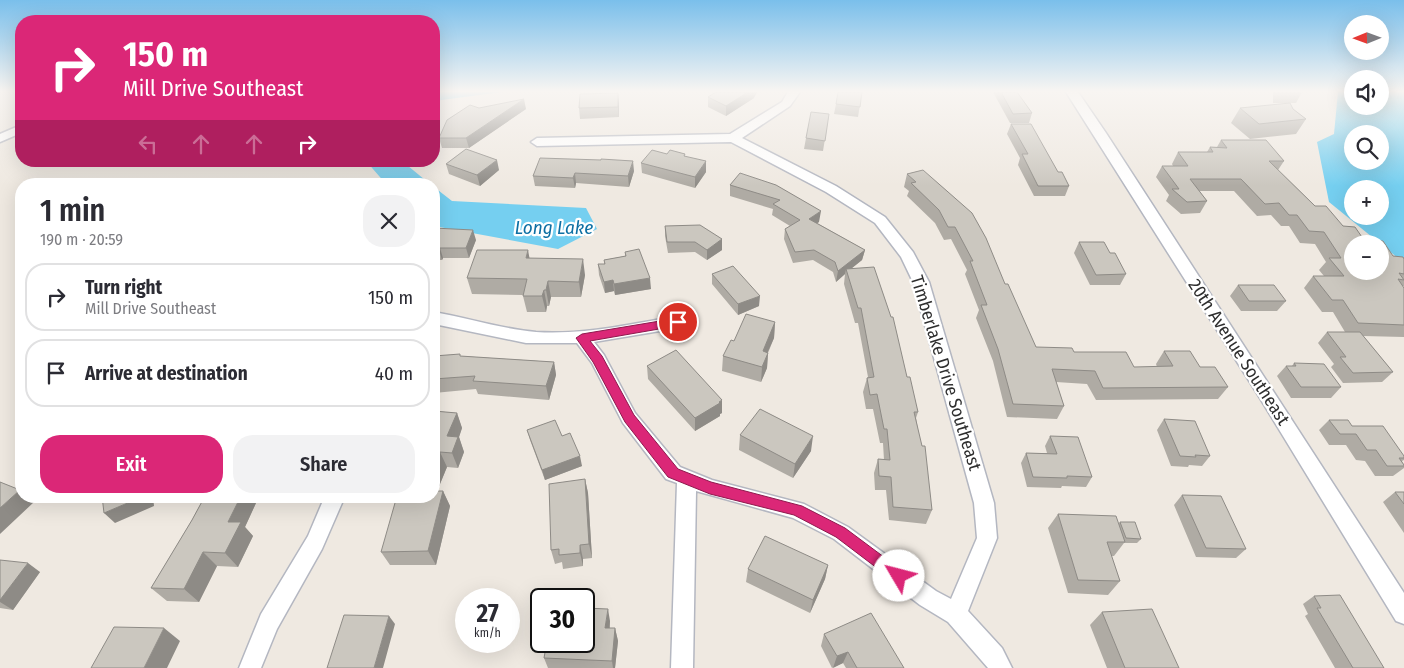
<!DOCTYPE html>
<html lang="en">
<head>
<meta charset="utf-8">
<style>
	body { margin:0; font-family:"Fira Sans Condensed",sans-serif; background:#f2f2f3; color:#2b2b33; height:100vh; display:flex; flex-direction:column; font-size:19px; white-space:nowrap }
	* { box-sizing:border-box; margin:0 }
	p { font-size:16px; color:#7c7c81 }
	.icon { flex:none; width:28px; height:28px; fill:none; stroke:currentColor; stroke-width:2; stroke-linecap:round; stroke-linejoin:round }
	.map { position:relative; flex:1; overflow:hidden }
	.details { position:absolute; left:15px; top:178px; width:425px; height:325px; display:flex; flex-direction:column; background:#fff; border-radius:20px; box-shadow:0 5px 20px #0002 }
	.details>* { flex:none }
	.guide { position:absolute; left:15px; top:15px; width:425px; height:152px; border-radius:20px; box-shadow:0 5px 20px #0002; background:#db2777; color:#fff; overflow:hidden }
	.needle { width:32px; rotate:269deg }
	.fabs { position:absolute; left:1344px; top:15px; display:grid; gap:10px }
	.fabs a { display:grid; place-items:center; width:45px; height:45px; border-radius:50%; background:#fff; box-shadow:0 5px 20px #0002; font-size:25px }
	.speed { position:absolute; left:455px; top:588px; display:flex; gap:10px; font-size:25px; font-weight:700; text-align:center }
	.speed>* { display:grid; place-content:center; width:65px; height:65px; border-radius:50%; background:#fff; box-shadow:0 5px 20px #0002; line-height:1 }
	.speed small { font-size:12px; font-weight:400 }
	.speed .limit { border:2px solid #111; border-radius:8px; background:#fff; color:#111 }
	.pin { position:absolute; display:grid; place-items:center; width:42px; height:42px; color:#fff; margin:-21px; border:2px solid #fff; border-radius:50%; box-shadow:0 1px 5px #0007 }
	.me { position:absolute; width:55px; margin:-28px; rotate:307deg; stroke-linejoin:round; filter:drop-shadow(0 0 4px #0008) }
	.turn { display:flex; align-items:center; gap:18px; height:105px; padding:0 25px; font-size:22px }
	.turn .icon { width:65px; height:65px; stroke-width:2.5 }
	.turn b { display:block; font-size:35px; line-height:42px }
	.lanes { display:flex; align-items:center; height:48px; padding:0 25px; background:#0003; justify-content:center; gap:25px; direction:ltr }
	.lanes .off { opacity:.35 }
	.round { display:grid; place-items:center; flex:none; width:52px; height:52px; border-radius:20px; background:#f2f2f3 }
	.summary { display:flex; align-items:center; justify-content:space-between; height:85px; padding:0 25px }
	h1 { font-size:30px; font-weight:600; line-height:38px }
	.button { display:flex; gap:10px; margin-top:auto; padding:10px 25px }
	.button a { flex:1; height:58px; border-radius:20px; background:#db2777; color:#fff; font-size:20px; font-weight:600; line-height:58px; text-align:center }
	.button a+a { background:#f2f2f3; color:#2b2b33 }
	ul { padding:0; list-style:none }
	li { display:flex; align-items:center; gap:15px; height:68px; margin:0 10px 8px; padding:0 15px; border:2px solid #e1e1e2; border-radius:20px }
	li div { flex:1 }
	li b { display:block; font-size:19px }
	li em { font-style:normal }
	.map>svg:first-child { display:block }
	.water { fill:#75cff0; fill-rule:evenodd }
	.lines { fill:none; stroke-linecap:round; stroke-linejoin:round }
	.minor-casing { stroke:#b4b7c1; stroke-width:3 }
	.minor { fill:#fff; fill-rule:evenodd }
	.wall { fill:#afaba4 }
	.shaded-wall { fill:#8e8b86 }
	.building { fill:#cbc7bf; stroke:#8e8b86; fill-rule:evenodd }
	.route { fill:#db2777; stroke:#8e194d }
	.labels { text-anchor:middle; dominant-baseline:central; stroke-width:4.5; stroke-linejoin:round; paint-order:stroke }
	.street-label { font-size:18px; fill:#2e2e2e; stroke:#fff }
	.water-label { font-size:19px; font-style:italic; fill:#0d6fa3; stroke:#fff }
</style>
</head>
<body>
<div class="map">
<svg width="1404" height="668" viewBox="0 0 1404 668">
	<rect width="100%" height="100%" fill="#efe9e1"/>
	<!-- water -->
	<path class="water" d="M434 92H502L434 101Z
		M1338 92H1352V106H1380V92H1404V263L1329 202 1317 142 1334 134ZM1352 134H1380V161H1352ZM1352 189H1380V216H1352Z
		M366 161H402L430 184H386Z
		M434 187 452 201 586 208 597 229 558 249 434 226Z"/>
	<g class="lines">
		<!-- minor casing -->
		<g class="minor-casing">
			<path id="minor" d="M788 92H800L790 106 742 138 836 186 885 217 913 252 929 282 994 503 997 538 968 611 1002 648 1012 668H988L948 622 920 605 834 539 793 518 696 491 693 668H671L677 483 666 479 623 423 592 363 577 343H526L434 324V312C468 318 502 329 536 332 584 335 632 324 678 316L684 318 686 322 684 326 678 328 594 342 604 355 635 413 680 467 712 480 804 504 848 527 936 591 951 599 977 538 974 503 913 282 901 257 875 223 826 192 731 142 537 146 531 142 537 138 730 134 782 102Z
				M1066 92H1078L1106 133 1404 593V624L1396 621 1258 395Z
				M21 125V133L0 142V134Z
				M325 496H345L322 549 277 629 261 668H239L261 614 308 536Z"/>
		</g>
		<!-- minor -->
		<use href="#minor" class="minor"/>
	</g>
	<!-- wall -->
	<path class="wall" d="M862 92 858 117 834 114 836 104Z
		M993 92H1017L1032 113 1029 123H1010Z
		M1273 92H1302L1296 103H1273Z
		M708 97 754 98 726 116 708 107Z
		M619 103V117L580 119 579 108Z
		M479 108 526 109 469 148H442L439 138Z
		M1240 108 1293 109 1306 119 1296 134 1250 139 1231 123Z
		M829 114 823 151 804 149 806 138Z
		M1011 124 1069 186 1065 196H1034L1018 165 1020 158 1007 134Z
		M1221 140 1284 161 1278 170 1315 206 1343 226 1364 240 1393 256 1404 259V286H1403L1404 288V337L1363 336 1393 372 1382 382 1343 383 1331 367 1334 364 1318 343 1327 332H1345L1333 312H1322L1304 288 1313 276H1324L1319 270 1326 262 1315 244 1300 243 1289 226H1281L1271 215 1257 216 1234 191H1199L1207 201 1200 213 1181 214 1166 201 1169 195 1156 177 1162 166H1173L1172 164 1178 152H1207L1210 147H1217Z
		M667 154 706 172 695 188 642 173 641 163Z
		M601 160 634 171 629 187 576 183 575 188 535 186 533 176Z
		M446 164 499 170 480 186 449 174Z
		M923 170 1005 284 1036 347 1074 352 1134 367H1157L1156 364 1164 351 1200 367 1228 387 1218 399 1096 400 1087 384 1056 382 1064 406 1057 419 1007 417 993 361 976 318 979 310 965 274 967 270 951 239 944 240 935 223 907 196 909 191 904 187 907 174Z
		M740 173 819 222 817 223 865 250 862 260 852 268 907 377 918 412 916 418 932 510 926 524 889 520 886 490H875L874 473 878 459 884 460 883 443H880L873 409H866L863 392 867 378 868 377 858 323H855L844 284 845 274 836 282 833 272 813 260 793 263 784 239 785 229 790 226 772 215 773 209 730 196V185Z
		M665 226 722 239V250L707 260 695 252 668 253 665 236Z
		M434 228 476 240 469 258H443L442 260H434Z
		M1079 242 1110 253 1126 274 1120 285H1090L1074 253Z
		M625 252 651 289 615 295 614 291 605 293 599 275 598 264H604V260L625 256Z
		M530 258 585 275 581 297H551L549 306H547L546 312H527L523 296V295L472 294 467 278Z
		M712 274 759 306 738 315 712 284Z
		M1238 285 1286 301 1277 311H1241L1230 296Z
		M775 322 774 338 768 353 767 368 761 382 722 371 723 356 734 341Z
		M434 356H461L554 362 556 375 549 400 478 394 476 389 434 393Z
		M1294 363 1341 387 1331 398H1291L1277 376 1286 366H1292Z
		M647 366 722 413 720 414V416L695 431 648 379Z
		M434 411 457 413 462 428 459 437 464 452 458 468 447 467 437 491H443L450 506 436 565H390L381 552Z
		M1164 419 1210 456 1202 466 1189 465 1188 467 1171 466 1157 430Z
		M1329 420 1352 426 1404 456V460L1402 461 1404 465V468L1393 476H1375L1365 461 1356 460 1346 445H1329L1319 430Z
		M527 430 562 436 582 466 545 480 530 440Z
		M740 435 811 451 793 478 739 450Z
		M1050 436 1092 477 1086 487 1062 486 1061 488 1027 487 1021 463 1026 453H1047L1045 446Z
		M585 479 588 493 592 558 583 559V566L563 569 562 562 555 564 551 550Z
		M1395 492H1404V533L1383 502Z
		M1182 495 1246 549 1236 558 1196 557 1174 505Z
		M205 496H263L260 503H256L245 527 253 536 238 567 217 566 199 602 167 601 151 588 192 520Z
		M1058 514 1118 524 1120 522 1141 539 1137 543H1124L1114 556H1111L1120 581 1108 595 1068 593 1048 528Z
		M0 560 40 572 13 610 0 608Z
		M828 565 825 579 810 613 746 582 748 569Z
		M1314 596 1384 668H1335L1305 616 1308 614 1303 604Z
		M1102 612 1179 668H1107L1090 625Z
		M610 621V628H615L618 641 615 668H548L544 658Z
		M824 634 904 668H846L843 663 832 668 821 646Z"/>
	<!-- shaded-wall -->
	<path class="shaded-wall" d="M748 92H757L754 98 726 116V106Z
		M618 93 619 103V117L618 107Z
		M524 99 526 109 469 148 466 138Z
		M497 160 499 170 480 186 477 175Z
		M633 161 634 171 629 187 628 176Z
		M706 161V172L695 188V177Z
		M575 173 576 183 575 188 573 178Z
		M821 211 819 222 808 229 809 219Z
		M473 230 476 240 469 258 466 248Z
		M722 239V250L707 260V250Z
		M440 248 443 258 442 260 439 250Z
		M528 250 531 266 526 258Z
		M865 250 862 260 847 272 846 269 845 274 836 282 838 271Z
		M583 259 585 275 581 297 579 282Z
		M650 278 651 289 615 295 614 284Z
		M613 280 614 291 605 293 604 282Z
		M548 281 551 297 549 306 546 290Z
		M544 290 547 306 546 312 542 296Z
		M760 296 759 306 738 315V304Z
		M775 322 774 338 761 367 763 351Z
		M768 353 767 368 761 382 762 367Z
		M554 362 556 375 549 400 546 386Z
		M722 400V413L720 414V416L695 431V418Z
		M457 413 462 428 459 437 464 452 458 468 452 453 447 436Z
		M813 436 811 451 793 478 795 464Z
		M440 452 447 467 431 506 434 496V468Z
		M580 456 582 466 545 480 542 470Z
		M585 479 588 493 592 558 589 544Z
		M20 490 21 491V496H27L34 502 0 534V508Z
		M443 491 450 506 436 565 428 551Z
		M144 496H153L154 506 115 523 104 513Z
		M241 496H251L256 503 245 527 253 536 238 567 225 553 228 522Z
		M254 496H263L260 503Z
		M580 545 583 559V566L580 553Z
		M203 552 217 566 199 602 184 589Z
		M28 563 40 572 13 610 0 602V600Z
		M828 565 825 579 810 613 813 600Z
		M608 609 610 621 608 640 605 628Z
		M389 616 395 624 383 668H374Z
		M164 628 180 641 167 668H144Z
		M615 628 618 641 615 668H613L612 661Z
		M848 652 843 663 833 668 837 656Z"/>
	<!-- building -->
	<path class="building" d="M716 92H748L726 106 708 97Z
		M838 92H862L860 107 836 104Z
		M1001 92H1017L1032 113 1013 114Z
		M618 93V107L579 108 580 94Z
		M524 99 466 138H439L447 120 470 105 479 108Z
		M1290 103 1293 109 1306 119 1259 124 1240 108Z
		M811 112 829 114 825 141 806 138Z
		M1011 124H1031L1058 172H1062L1069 186H1038L1022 154H1028Z
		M1221 140H1266L1284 161H1269L1315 206H1326L1343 226 1355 227 1364 240 1383 241 1393 256 1403 257 1404 259V274L1399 273 1404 280 1398 279 1404 288V325L1358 323 1343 300H1332L1313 276H1344L1329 258H1341L1324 232 1309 231 1297 215H1289L1279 203 1265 204 1241 179H1190L1207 201 1187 202 1172 189H1179L1162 166H1188L1178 152H1213L1210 147 1227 148ZM1352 244H1380V271H1352Z
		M466 149 497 160 477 175 446 164Z
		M652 150 667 154 670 150 685 154 684 156 706 161 695 177 641 163Z
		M540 158 601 160V159L633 161 628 176 575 173 573 178 533 176Z
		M923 170 972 213 986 238 1005 284H1008L1036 347 1072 348 1074 352H1126L1134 367 1173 366 1164 351H1190L1200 367H1215L1228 387 1103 388 1095 371 1052 369 1064 406 1013 404 998 349 981 305H987L970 261H973L955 227H948L939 210 911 183 916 182 907 174Z
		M740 173 776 185 821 211 809 219 865 250 838 271 835 262 814 250 795 252 785 229 800 220 773 204 780 200 730 185Z
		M700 225 722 239 707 250 695 242H667L665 226Z
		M434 228 473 230 466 248H440L439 250H434Z
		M1079 242H1104L1110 253H1115L1126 274 1096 275Z
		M639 249 650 278 614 284 613 280 604 282 598 264H605L604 260 626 256 625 252Z
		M477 250H528L526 258 583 259 579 282 548 281 546 290H544L542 296H523L527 279 467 278Z
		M733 266 760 296 738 304 712 274Z
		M874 267 891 317H893L907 377H910L918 412H914L922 446H925L932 510 893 507 891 477 879 476 878 459 890 460 887 429H884L877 394 870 395 867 378 874 377 861 308H858L846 269Z
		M1238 285H1274L1286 301H1249Z
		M746 314 775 322 763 351 768 353 762 367 723 356 731 340 734 341Z
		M1327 332H1360L1393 372 1353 373 1340 357H1346Z
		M676 350 722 400 719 402 720 403 695 418 647 366Z
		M460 354V356L554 362 546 386 473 381 475 376 434 379V356Z
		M1294 363 1324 364 1341 387H1301L1286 366H1296Z
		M760 409 813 436 795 464 740 435Z
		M434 411 457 413 447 436 458 437 452 453 440 452 434 468Z
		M1164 419 1195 421 1210 456 1195 455 1196 457 1180 456Z
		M555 420 562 436 570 433 580 456 542 470 527 430Z
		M1329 420H1348L1352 426H1383L1404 456V458H1399L1404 465V466H1387L1376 450H1367L1356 434H1340Z
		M1050 436 1078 437 1092 477 1067 476V478L1033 477 1026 453 1057 454Z
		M585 479 589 544 580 545V553L559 555V549L551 550 549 484Z
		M0 482 20 490 0 508Z
		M434 491H443L428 551 381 552 397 496H434Z
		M1395 492H1404V504Z
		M1182 495 1221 496 1246 549 1206 548Z
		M102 496H144L104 513Z
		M205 496H241L228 522H241L225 553 203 552 184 589 151 588 192 520Z
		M1058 514 1116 516 1125 542H1107L1120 581 1078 580Z
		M1120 522H1135L1141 539 1126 538Z
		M765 536 828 565 813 600 748 569Z
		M0 560 28 563 0 600Z
		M1340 595 1384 668H1353L1317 608H1321L1314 596Z
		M584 608 608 609 605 628H615L612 661 544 658 547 641H584Z
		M1152 609 1179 668H1125L1102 612Z
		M871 613 904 668H857L848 652 837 656 824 634Z
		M344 615 389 616 374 668H327Z
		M114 627 164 628 144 668H91Z"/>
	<!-- sky -->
	<linearGradient id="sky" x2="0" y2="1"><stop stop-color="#7abfeb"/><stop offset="0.49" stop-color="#f8f5f2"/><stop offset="1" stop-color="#f8f5f2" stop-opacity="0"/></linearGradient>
	<rect width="1404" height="186" fill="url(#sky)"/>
	<!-- route -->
	<path class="route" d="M678 318 684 322 682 325 590 341 602 356 634 415 678 469 711 482 802 506 845 528 904 572 906 576 904 581 899 583 894 581 836 537 794 515 710 494 668 477 625 422 593 362 576 338 582 334Z"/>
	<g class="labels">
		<!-- street labels -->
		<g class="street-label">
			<text transform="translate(1239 352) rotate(57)">20th Avenue Southeast</text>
			<text transform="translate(946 373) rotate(73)">Timberlake Drive Southeast</text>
		</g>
		<!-- water labels -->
		<g class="water-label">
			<text x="554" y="227">Long Lake</text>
		</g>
	</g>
</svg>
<div class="fabs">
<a><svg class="needle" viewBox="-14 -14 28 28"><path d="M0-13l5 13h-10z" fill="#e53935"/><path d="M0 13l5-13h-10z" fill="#7c7c81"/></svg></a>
<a><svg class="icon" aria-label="sound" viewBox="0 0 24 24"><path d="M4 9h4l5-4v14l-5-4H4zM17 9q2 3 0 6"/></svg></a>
<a><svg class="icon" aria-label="search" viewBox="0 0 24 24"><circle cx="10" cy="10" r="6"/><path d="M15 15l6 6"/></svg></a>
<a>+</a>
<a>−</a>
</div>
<div class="speed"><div>27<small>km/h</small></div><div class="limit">30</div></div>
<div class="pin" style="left:678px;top:322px;background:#d93025"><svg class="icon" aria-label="arrive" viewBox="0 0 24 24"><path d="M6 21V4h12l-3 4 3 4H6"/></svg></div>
<svg class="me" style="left:899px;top:576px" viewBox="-20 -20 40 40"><circle r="19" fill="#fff"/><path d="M0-13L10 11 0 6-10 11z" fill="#db2777"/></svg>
<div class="guide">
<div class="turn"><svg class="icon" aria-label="right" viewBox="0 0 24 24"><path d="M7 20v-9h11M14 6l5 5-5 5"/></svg><div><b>150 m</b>Mill Drive Southeast</div></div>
<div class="lanes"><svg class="icon off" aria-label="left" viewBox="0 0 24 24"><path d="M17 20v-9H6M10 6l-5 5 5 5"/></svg><svg class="icon off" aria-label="ahead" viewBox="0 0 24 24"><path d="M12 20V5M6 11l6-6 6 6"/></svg><svg class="icon off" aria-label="ahead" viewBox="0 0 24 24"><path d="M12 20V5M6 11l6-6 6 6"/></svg><svg class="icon" aria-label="right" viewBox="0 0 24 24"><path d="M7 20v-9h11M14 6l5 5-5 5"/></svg></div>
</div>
<section class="details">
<div class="summary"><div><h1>1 min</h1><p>190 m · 20:59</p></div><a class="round"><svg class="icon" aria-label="close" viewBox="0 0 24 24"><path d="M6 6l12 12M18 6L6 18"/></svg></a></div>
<ul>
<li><svg class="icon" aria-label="right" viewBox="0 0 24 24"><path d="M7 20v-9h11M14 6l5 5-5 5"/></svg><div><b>Turn right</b><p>Mill Drive Southeast</p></div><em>150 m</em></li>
<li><svg class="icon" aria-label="arrive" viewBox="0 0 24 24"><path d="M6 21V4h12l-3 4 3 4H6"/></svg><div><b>Arrive at destination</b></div><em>40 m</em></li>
</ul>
<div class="button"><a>Exit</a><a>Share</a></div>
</section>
</div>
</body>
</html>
